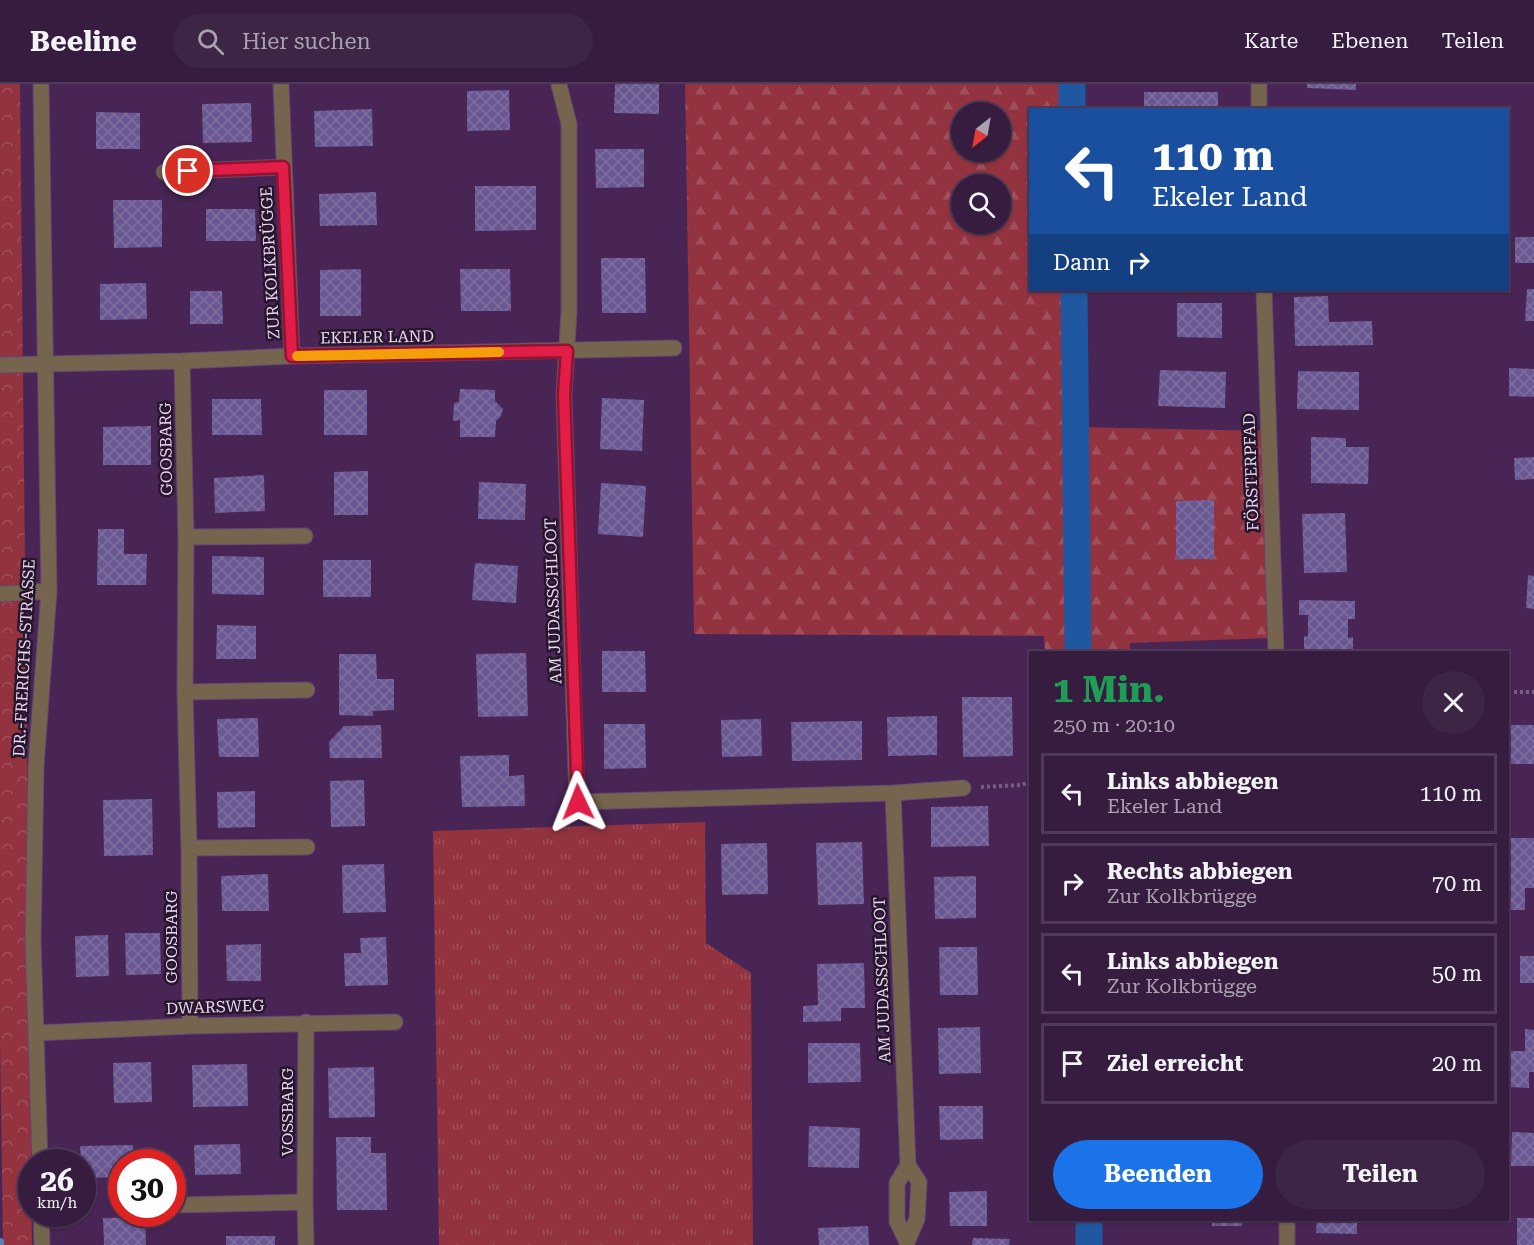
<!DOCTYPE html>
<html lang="de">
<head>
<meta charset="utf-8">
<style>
	body { margin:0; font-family:"Roboto Serif",serif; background:#3d2546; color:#f1f3f6; height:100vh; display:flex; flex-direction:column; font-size:22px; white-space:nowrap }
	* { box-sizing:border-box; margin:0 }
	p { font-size:20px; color:#aaa1b0 }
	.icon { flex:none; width:33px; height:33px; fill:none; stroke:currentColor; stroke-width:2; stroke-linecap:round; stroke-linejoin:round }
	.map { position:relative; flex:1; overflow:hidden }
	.side { position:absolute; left:1029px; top:567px; width:480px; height:570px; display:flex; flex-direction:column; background:#361c3f; border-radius:0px; box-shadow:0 2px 4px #0004,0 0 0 2px #503a59 }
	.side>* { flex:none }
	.hud { position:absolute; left:1029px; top:24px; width:480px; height:183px; border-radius:0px; box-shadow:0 2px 4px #0004,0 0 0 2px #503a59; background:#1a4fa0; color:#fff; overflow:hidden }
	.needle { width:39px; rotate:211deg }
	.tools { position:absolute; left:951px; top:18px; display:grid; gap:12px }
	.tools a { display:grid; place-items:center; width:60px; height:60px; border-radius:50%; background:#361c3f; box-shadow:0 2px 4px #0004,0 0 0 2px #503a59; font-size:30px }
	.speed { position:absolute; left:18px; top:1065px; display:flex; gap:12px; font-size:30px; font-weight:700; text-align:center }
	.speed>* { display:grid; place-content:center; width:78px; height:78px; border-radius:50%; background:#361c3f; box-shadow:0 2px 4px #0004,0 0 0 2px #503a59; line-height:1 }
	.speed small { font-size:15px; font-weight:400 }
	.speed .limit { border:9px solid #d22; background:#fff; color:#111 }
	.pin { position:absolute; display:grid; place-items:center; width:51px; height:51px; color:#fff; margin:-26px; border:3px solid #fff; border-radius:50%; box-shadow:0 2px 6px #0007 }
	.me { position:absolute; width:66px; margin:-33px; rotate:358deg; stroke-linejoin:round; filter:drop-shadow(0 0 4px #0008) }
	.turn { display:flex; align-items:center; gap:21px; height:126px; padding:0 24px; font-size:27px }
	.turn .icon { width:78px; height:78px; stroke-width:2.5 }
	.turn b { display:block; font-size:42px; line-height:51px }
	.then { display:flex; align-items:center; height:57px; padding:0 24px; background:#0003; gap:12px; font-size:22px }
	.round { display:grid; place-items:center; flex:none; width:63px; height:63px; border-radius:32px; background:#3d2546 }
	.overview { display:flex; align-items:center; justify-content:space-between; height:102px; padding:0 24px }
	h1 { font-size:36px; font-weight:700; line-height:45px; color:#1e9e55 }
	.button { display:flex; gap:12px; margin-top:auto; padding:12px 24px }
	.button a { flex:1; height:69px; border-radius:36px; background:#1a73e8; color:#fff; font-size:24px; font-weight:700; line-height:69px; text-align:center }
	.button a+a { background:#3d2546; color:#f1f3f6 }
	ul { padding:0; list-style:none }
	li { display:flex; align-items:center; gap:18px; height:81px; margin:0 12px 9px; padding:0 12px; border:3px solid #503a59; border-radius:0px }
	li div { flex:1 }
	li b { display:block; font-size:22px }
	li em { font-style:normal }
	header { display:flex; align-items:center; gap:36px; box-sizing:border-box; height:84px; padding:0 30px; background:#361c3f; border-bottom:2px solid #503a59 }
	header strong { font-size:28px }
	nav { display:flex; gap:33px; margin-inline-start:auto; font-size:21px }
	.search { width:420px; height:54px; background:#3d2546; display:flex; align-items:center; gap:15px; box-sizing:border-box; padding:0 21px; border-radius:33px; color:#aaa1b0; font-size:22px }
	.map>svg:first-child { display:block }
	.grass { fill:url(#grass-tufts) }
	.forest { fill:url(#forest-firs); fill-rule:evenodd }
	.park { fill:url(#park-crowns) }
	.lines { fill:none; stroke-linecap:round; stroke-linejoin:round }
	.stream { stroke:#5c7eb9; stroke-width:8 }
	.canal { stroke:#1f58a0; stroke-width:27 }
	.building { fill:url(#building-cross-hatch) }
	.minor-casing { stroke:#654571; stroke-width:17 }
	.path { stroke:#795b84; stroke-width:4; stroke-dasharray:3 3; stroke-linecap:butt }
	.minor { stroke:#76654e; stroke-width:15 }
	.route-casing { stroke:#92132f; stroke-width:15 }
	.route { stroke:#e11d48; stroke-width:10 }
	.slow { stroke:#f59e0b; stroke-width:10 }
	.labels { text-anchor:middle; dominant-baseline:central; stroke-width:5; stroke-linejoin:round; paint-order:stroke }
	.street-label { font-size:16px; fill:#ebd6f4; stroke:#26162b }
</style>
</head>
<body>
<header>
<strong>Beeline</strong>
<div class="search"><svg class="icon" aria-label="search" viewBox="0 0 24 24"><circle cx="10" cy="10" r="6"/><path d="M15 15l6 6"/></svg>Hier suchen</div>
<nav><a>Karte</a><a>Ebenen</a><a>Teilen</a></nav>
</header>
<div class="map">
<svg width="1534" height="1161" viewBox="0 0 1534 1161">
	<defs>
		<pattern id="grass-tufts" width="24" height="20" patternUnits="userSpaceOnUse" patternTransform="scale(1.5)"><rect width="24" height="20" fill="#92333f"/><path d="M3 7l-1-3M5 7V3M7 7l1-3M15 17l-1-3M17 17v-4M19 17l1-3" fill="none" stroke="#a1505b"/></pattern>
		<pattern id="forest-firs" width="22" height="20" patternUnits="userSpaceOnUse" patternTransform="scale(1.5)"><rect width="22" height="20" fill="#92333f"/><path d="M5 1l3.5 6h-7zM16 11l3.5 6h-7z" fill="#a1505b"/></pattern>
		<pattern id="park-crowns" width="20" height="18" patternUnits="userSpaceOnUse" patternTransform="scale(1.5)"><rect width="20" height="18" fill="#92333f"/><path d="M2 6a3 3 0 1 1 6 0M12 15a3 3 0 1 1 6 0" fill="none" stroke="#a1505b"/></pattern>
		<pattern id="building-cross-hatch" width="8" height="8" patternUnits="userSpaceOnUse" patternTransform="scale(1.5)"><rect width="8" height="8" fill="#695891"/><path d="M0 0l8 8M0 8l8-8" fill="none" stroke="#7f6fa1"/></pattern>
	</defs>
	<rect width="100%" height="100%" fill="#482554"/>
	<!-- grass -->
	<path class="grass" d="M705 738 706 859 751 889 753 1161H439L433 747Z"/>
	<!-- forest -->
	<path class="forest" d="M685 0H1070L1071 25 1030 26V206H1076L1080 343 1268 347 1275 554 1130 559V568H1045L1044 552 694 550ZM962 28H1000V68H962ZM962 100H1000V140H962Z"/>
	<!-- park -->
	<path class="park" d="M0 0H20L32 1161H3L0 956Z"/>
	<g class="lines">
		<!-- stream -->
		<path class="stream" d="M0 1158V1161"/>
		<!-- canal -->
		<path class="canal" d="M1072 0V26
			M1074 206 1078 568
			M1089 1136V1161"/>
	</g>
	<!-- building -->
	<path class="building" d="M615 0H659V30L614 29Z
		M1307 0H1356V6L1307 4Z
		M509 6 510 46 467 47V7Z
		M1144 8H1218V26H1144Z
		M251 19 252 58 203 59 202 20Z
		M372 25 373 62 315 63 314 27Z
		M96 28 140 29V65H96Z
		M595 65H644V103L596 104Z
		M475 102H536V146L475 147Z
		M376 108 377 141 320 142 319 110Z
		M113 116H162V163L114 164Z
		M206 125H255L256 157H206Z
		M1515 153H1534V179H1515Z
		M601 174H645L646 229H602Z
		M361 185V232H320V186Z
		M460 185H510L511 227H461Z
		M146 199 147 235 100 236V200Z
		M1527 205H1534V237H1525Z
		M190 207H222L223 240H190Z
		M1328 212 1329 238 1372 237 1373 261 1295 262 1294 213Z
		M1177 219H1222V254L1177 253Z
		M1509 284 1534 285V313L1509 312Z
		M1160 286 1226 288 1225 324 1158 322Z
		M1298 287 1359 288V326L1297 325Z
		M460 305 495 306V317L503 325 501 332 496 337 495 353H460V336L453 337 454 319 459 318Z
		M324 306H367V351H324Z
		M602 314 644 316 642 367 600 365Z
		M212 315H261L262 351H212Z
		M151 342V381H103V343Z
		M1311 353 1346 354V363H1369L1368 400 1311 399Z
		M1534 373V395L1515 396 1514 374Z
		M368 387V431H334V388Z
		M264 391 265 427 215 429 214 394Z
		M479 398 526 400 525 436 478 435Z
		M601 399 646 402 643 453 598 450Z
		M1214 416V475H1176V417Z
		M1345 429 1347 488 1304 489 1302 430Z
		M98 445H124V470H147L146 501H97Z
		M212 472 264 473V511L212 510Z
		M323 476H371V513H323Z
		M475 479 518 482 516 519 472 516Z
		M1528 491 1534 492V525L1526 524Z
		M1299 516 1355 517V535H1348V554L1353 553V568H1304V552L1308 553V531H1299Z
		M217 541 256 542V575H216Z
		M602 567H645L646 608H602Z
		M526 569 528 632 478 633 476 570Z
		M339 570H376L377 595H394V626L373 627V632L339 631Z
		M962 613H1012L1013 672 963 673Z
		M937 632V671L888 672 887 633Z
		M258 634 259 673H219L217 635Z
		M761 635 762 672 722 673 721 636Z
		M862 637V676L792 677 791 638Z
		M604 640H645L646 684 604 685Z
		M381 641 382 674H330L329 658 344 642Z
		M1508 641H1534V680H1508Z
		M509 671V692L524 691 525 722 462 723 460 672Z
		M364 696 365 742 331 743 330 697Z
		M255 707V743L218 744 217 708Z
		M152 715 153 771 104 772 103 716Z
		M988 722 989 762 931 763V723Z
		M1508 754H1534V804H1525V826H1508Z
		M862 758 864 820 818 821 816 759Z
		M767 759 768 810 722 811 721 760Z
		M384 780 386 828 343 829 342 781Z
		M268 790 269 827H222L221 792Z
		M976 792V834L935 835 934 793Z
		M125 849H160L161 890 126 891Z
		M108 851 109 892 76 893 75 852Z
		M386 853 388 901 345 902 344 869H361L360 854Z
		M261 860V897H227L226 861Z
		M939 863H977L978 911H940Z
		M1520 872H1534V899H1520Z
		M864 879 865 924H841V937L803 938V922L818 921 817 880Z
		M980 943 981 989 939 990 938 944Z
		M1525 945 1534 946V988H1529V1004L1508 1003V967H1525Z
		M808 959H860L861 998 808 999Z
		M151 978 152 1018 114 1019 113 979Z
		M247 980 248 1022 193 1023 192 981Z
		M374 983 375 1033 329 1034 328 984Z
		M939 1022H983V1055L940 1056Z
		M809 1042 860 1044 859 1084 808 1083Z
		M1512 1048 1534 1049V1082H1511Z
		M336 1053H371V1069H386L387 1126H337Z
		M240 1060 241 1090 195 1091 194 1061Z
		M133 1061 134 1078H122V1093L82 1094V1078H81L80 1062Z
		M987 1107V1142H950L949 1108Z
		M145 1133 146 1161H104L103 1134Z
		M1517 1134H1534V1161H1517Z
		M1212 1136H1242V1142H1212Z
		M1317 1136H1357V1150L1316 1149Z
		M868 1142 869 1161H819L818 1144Z
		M226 1152H275V1161H226Z
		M973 1154 1010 1155 1009 1161H972Z"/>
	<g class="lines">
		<!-- minor casing -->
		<g class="minor-casing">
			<path id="minor" d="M281 0 292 272
				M1259 0V26
				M559 1 569 40V228L564 310 577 718 893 709 963 704
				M164 88 283 83
				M1264 206 1276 568
				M182 277 186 453 185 608 189 764 190 942
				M0 281 182 277 292 272 674 264
				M186 453 305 452
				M0 510 49 507
				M185 608 307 606
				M893 709 908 1081 919 1098 917 1135 907 1158V1161
				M189 764 307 763
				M306 938 305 1118 306 1161
				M37 949 190 942 395 938
				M40 1078 33 857 36 681 49 507 41 0
				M176 1121 305 1118
				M41 1130 42 1161
				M1287 1136V1161
				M907 1158 897 1137V1099L908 1081"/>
		</g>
		<!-- path -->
		<path class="path" d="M1508 608H1534
			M981 703 1021 701 1030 698"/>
		<!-- minor -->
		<use href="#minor" class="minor"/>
	</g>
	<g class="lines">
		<!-- route casing -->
		<g class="route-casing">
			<path id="route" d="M188 87 283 83 292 272 567 267 564 310 578 718"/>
		</g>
		<!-- route -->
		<use href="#route" class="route"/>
		<!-- slow -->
		<path class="slow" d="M297 272 499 268"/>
	</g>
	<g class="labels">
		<!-- street labels -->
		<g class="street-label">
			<text transform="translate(270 179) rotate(-93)">ZUR KOLKBRÜGGE</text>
			<text transform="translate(377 253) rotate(-1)">EKELER LAND</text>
			<text transform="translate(166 365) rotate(-91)">GOOSBARG</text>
			<text transform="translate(1251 388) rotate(-92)">FÖRSTERPFAD</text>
			<text transform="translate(553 517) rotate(-92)">AM JUDASSCHLOOT</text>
			<text transform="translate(24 574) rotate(-87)">DR.-FRERICHS-STRASSE</text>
			<text transform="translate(171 853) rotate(-90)">GOOSBARG</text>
			<text transform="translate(882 896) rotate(-92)">AM JUDASSCHLOOT</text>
			<text transform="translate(215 923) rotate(-2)">DWARSWEG</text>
			<text transform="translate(287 1028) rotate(-90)">VOSSBARG</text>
		</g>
	</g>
</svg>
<div class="tools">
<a><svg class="needle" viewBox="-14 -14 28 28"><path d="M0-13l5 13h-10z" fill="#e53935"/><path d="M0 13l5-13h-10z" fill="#aaa1b0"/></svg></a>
<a><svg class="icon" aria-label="search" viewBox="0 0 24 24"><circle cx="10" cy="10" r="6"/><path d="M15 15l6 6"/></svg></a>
</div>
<div class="speed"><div>26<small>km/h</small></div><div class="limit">30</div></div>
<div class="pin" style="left:188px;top:87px;background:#d93025"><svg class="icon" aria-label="arrive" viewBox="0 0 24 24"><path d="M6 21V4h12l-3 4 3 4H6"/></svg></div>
<svg class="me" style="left:578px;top:718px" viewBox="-20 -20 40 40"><path d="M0-17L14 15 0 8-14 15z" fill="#e11d48" stroke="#fff" stroke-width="4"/></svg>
<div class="hud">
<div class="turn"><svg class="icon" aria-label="left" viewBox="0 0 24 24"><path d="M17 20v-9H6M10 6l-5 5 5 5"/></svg><div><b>110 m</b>Ekeler Land</div></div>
<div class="then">Dann<svg class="icon" aria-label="right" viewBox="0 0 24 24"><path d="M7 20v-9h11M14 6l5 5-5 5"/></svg></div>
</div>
<section class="side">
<div class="overview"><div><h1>1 Min.</h1><p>250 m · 20:10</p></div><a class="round"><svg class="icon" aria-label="close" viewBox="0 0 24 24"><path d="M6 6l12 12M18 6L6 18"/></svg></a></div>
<ul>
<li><svg class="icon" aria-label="left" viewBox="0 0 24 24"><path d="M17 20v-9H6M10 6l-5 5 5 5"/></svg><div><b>Links abbiegen</b><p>Ekeler Land</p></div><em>110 m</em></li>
<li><svg class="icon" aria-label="right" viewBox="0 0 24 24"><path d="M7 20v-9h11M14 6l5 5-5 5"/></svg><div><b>Rechts abbiegen</b><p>Zur Kolkbrügge</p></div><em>70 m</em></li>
<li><svg class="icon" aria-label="left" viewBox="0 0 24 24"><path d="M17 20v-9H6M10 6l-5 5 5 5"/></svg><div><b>Links abbiegen</b><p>Zur Kolkbrügge</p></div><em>50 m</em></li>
<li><svg class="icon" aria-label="arrive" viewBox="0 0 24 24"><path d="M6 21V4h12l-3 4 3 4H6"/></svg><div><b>Ziel erreicht</b></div><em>20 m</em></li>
</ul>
<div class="button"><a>Beenden</a><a>Teilen</a></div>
</section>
</div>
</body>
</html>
